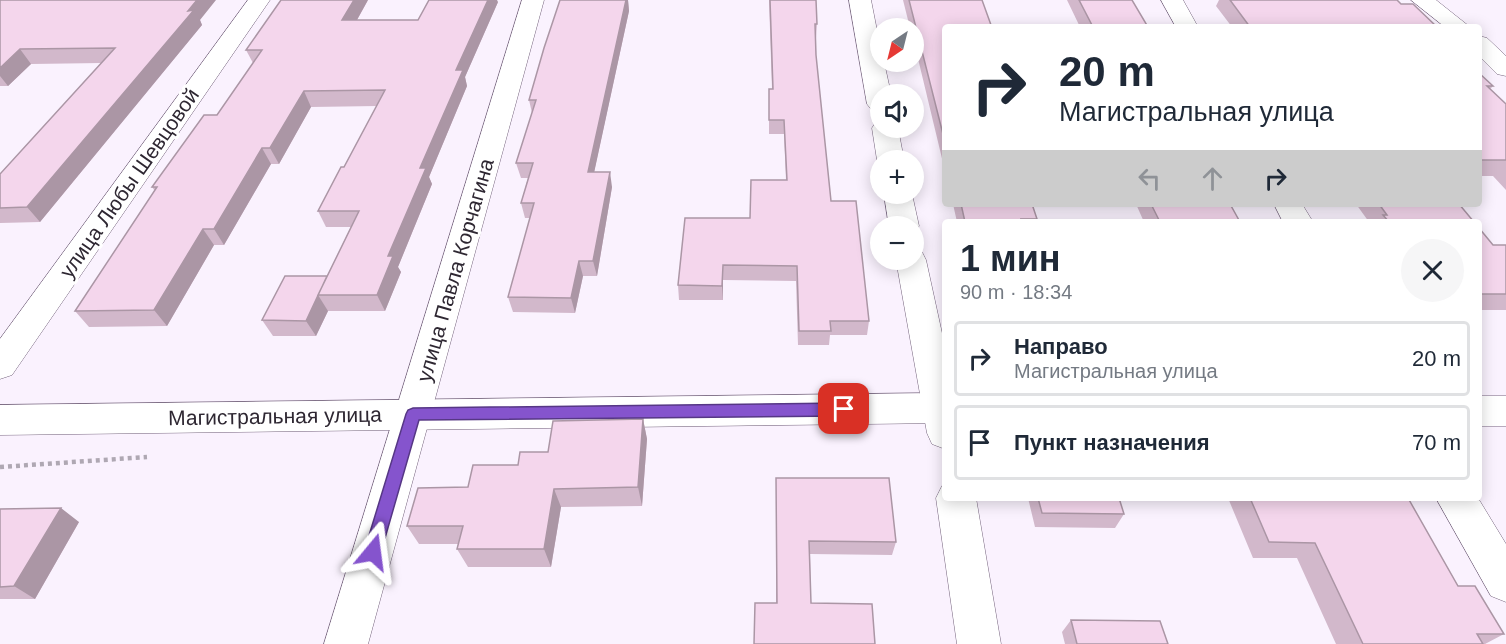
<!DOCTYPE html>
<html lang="ru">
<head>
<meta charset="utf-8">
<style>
	body { margin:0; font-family:Arial,sans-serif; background:#f6f6f7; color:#1f2937; height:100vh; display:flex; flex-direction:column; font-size:22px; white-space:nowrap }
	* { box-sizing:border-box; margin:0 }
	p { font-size:20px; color:#747a83 }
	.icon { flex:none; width:33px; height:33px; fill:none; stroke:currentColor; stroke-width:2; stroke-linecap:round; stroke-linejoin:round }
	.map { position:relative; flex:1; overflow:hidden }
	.side { position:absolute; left:942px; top:219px; width:540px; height:282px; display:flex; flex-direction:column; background:#fff; border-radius:6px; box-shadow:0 3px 15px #0003 }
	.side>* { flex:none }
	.banner { position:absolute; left:942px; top:24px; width:540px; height:183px; border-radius:6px; box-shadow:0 3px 15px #0003; background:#fff; color:#1f2937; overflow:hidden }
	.needle { width:39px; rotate:215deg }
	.controls { position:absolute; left:870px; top:18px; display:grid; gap:12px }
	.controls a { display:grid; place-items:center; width:54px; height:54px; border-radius:50%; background:#fff; box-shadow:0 3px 15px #0003; font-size:30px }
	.pin { position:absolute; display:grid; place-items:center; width:51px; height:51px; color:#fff; margin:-26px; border-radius:12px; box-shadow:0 3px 9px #0006 }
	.me { position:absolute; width:66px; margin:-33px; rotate:16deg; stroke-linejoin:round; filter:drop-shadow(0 0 4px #0008) }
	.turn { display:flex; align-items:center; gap:21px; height:126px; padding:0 18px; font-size:27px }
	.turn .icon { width:78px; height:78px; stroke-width:2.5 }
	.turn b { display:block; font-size:42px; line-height:51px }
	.lanes { display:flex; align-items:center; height:57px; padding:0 18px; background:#0003; justify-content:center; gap:30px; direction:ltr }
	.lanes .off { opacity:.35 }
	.round { display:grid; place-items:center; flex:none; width:63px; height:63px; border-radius:32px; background:#f6f6f7 }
	.headline { display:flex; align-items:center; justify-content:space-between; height:102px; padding:0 18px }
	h1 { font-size:36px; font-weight:700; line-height:45px }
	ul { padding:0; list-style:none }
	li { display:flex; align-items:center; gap:18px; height:75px; margin:0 12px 9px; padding:0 6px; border:3px solid #e0e1e3; border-radius:6px }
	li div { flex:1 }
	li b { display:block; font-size:22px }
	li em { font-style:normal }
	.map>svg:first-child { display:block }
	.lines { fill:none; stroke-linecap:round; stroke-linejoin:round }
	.street-casing { stroke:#74637c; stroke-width:1 }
	.secondary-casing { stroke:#74637c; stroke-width:1 }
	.path { stroke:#afa8b3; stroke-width:4.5; stroke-dasharray:4 4; stroke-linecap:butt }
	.street { fill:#fff; fill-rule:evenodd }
	.secondary { fill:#fff; fill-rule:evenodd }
	.wall { fill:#d2b8cb }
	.shaded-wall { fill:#ab96a5 }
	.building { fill:#f4d6ec; stroke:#ab96a5; stroke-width:1.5 }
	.route { fill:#8554cd; stroke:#563785; stroke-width:1.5 }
	.labels { text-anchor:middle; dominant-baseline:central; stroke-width:6; stroke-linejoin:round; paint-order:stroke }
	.street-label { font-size:21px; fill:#2e2732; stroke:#fff }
</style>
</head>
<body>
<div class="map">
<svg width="1506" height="644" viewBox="0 0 1506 644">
	<rect width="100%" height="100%" fill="#faf2fe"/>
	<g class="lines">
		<!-- street casing -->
		<g class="street-casing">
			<path id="street" d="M248 0H270L12 375 0 379V339Z
				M522 0H544L368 644H324Z
				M849 0H871L880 46V62H884L891 94H880V111L871 109 867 104Z
				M1161 0H1183L1198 27H1176Z
				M880 121V128H898L904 160H880V165L877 160 872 128 876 122Z
				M884 194H912L919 226 914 233V226H889Z
				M1274 204H1302L1313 222H1283Z
				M914 250 922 252 926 260 945 347V449L932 444 927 433 896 260H914Z
				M945 485V498H976L1001 644H957L936 498 942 486Z
				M1436 498H1478L1506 544V602L1491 596Z"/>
		</g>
		<!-- secondary casing -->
		<g class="secondary-casing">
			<path id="secondary" d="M1411 0H1436L1470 27H1445Z
				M1479 36 1487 38 1506 56V76L1497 74 1479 56Z
				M945 393V423L0 435V405Z
				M1479 396H1506V426H1479Z"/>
		</g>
		<!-- path -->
		<path class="path" d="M0 467 147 457"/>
		<!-- street -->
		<use href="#street" class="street"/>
		<!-- secondary -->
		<use href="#secondary" class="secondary"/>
	</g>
	<!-- wall -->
	<path class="wall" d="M0 0 200 20 202 25 40 222 0 223V174L101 63 31 64 8 86H0Z
		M368 0 357 20H418L498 2 465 77 467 86 429 177 432 184 398 267 401 272 385 311H328L316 336H273L262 320 327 276 351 227H326L318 211 344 167 377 106 311 107 279 164H271L224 245H214L167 326 89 327 75 311 155 191 152 187 217 115 253 63 246 50Z
		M560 0H628L629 11 594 172 612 187 597 276H583L575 313 513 312 508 297 530 218H525L521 203 528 178H521L516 163 532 113 529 100Z
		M769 0H816L817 24 816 38V55L831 201 869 321 867 335H830L829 345H798L796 281 723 280V300H679L678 285 750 218 786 180 784 134H769V89H772Z
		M903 0H982L991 25 990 27H945V171L914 42V28H910Z
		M1067 0H1132L1148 27H1080Z
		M1219 0H1397L1401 4 1437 27H1232L1216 6Z
		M1479 73 1493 86 1490 89 1506 104V190L1493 176H1479Z
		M953 204H1032L1037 219 1036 222H957Z
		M1136 204H1230L1240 222H1144Z
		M1356 204H1459L1474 222H1369Z
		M1479 228 1493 245H1506V310H1479Z
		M643 419 647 439 642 506 561 507 551 567H468L457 549 458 544H419L407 526 518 465 548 452Z
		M776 478 896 542 892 555 810 554 811 603H776Z
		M1028 498H1119L1124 514 1115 528 1035 527Z
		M1228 498H1408L1458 586 1504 634 1485 644H1336L1297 558H1253Z
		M0 509 79 522 35 599H0Z
		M1071 620 1168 644H1065L1062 632Z"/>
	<!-- shaded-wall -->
	<path class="shaded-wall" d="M197 0H216L200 20 202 25 40 222 27 207Z
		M354 0H368L348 36 342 20Z
		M488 0H497L498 2 465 77 467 86 429 177 432 184 398 267 401 272 385 311 377 295 388 256 456 70Z
		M626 0H628L629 11 591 187 588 172Z
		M20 49 31 64 8 86 0 76V68Z
		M304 91 311 107 279 164 270 148Z
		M262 148 271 164 224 245 214 229Z
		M610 172 612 187 597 276 593 261Z
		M203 229 214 245 167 326 154 310Z
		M579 261 583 276 575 313 571 298Z
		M723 265V300L722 286Z
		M318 295 328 311 316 336 306 321Z
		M643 419 647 439 642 506 638 487Z
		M554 489 561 507 551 567 544 549Z
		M61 508 79 522 35 599 14 586Z"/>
	<!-- building -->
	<path class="building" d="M0 0H197L188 11 194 10 27 207 0 208V174L115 48 20 49 0 68Z
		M281 0H354L342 20H418L429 0H488L456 70H463L420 168H426L388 256H393L377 295H318L359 211H318L341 167H344L385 90 304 91 270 148H262L214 229H203L154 310 75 311 157 187H152L204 115H217L262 50H246Z
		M560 0H626L588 172H610L593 261H579L571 298 508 297 534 203H521L533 163H516L536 100H529L544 48Z
		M770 0H816L817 24H815L816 55 831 201H856L869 321H830L831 331H799L797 266 723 265 722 286 678 285 685 218H750L751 180H787L784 120H769V89H773Z
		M909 0H982L991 25H978V27H945V142Z
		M1079 0H1132L1148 27H1093Z
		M1230 0H1397L1401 4H1413L1437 27H1250Z
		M1479 73 1493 86H1487L1506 104V160H1479Z
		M961 204H1032L1037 219H1021L1022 222H965Z
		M1151 204H1230L1240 222H1160Z
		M1379 204H1459L1474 222H1389L1383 215H1387Z
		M1479 228 1493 245H1506V294H1479Z
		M285 276H327L306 321 262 320Z
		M643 419 638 487 554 489 544 549H457L463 526H407L418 488 468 487 473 465H518L520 452H548L553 421Z
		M776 478H889L896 542 809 541 811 603 872 604 875 644H754L755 603H777Z
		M1038 498H1119L1124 514 1042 513Z
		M1250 498H1408L1458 586H1475L1504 634H1477L1483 644H1363L1315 543 1269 542Z
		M61 508 14 586 0 587V509Z
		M1071 620 1160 621 1168 644H1077Z"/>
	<!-- route -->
	<path class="route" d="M844 403 849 405 851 409 849 414 844 416 419 420 381 552 379 558 373 560 367 558 364 552 406 414 408 410 413 408Z"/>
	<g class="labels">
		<!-- street labels -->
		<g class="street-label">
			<text transform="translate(129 183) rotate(-55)">улица Любы Шевцовой</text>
			<text transform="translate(455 270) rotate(-74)">улица Павла Корчагина</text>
			<text transform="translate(275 416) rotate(-1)">Магистральная улица</text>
		</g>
	</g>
</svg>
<div class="controls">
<a><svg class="needle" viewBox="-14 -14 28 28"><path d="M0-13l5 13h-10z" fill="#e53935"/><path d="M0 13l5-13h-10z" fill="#747a83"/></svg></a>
<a><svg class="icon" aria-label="sound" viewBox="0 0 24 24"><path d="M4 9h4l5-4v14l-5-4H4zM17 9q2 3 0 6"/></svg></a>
<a>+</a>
<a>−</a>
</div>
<div class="pin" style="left:844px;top:409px;background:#d93025"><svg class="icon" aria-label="arrive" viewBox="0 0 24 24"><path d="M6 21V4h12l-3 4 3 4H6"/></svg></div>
<svg class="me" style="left:373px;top:552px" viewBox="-20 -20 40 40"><path d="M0-17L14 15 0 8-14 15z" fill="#8554cd" stroke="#fff" stroke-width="4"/></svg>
<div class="banner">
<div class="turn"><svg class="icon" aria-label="right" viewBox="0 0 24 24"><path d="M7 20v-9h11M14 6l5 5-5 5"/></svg><div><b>20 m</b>Магистральная улица</div></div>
<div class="lanes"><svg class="icon off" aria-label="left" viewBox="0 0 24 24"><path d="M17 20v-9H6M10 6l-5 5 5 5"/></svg><svg class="icon off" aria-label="ahead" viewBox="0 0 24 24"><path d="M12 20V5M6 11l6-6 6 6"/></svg><svg class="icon" aria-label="right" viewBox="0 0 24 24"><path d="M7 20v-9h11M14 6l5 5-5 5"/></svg></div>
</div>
<section class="side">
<div class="headline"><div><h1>1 мин</h1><p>90 m · 18:34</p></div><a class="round"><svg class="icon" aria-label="close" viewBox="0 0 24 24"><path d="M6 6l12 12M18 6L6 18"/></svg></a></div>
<ul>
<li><svg class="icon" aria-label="right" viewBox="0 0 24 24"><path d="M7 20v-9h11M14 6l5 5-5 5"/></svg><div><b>Направо</b><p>Магистральная улица</p></div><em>20 m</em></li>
<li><svg class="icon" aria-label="arrive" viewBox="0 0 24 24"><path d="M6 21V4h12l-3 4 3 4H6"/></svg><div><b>Пункт назначения</b></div><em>70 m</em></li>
</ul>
</section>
</div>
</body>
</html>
